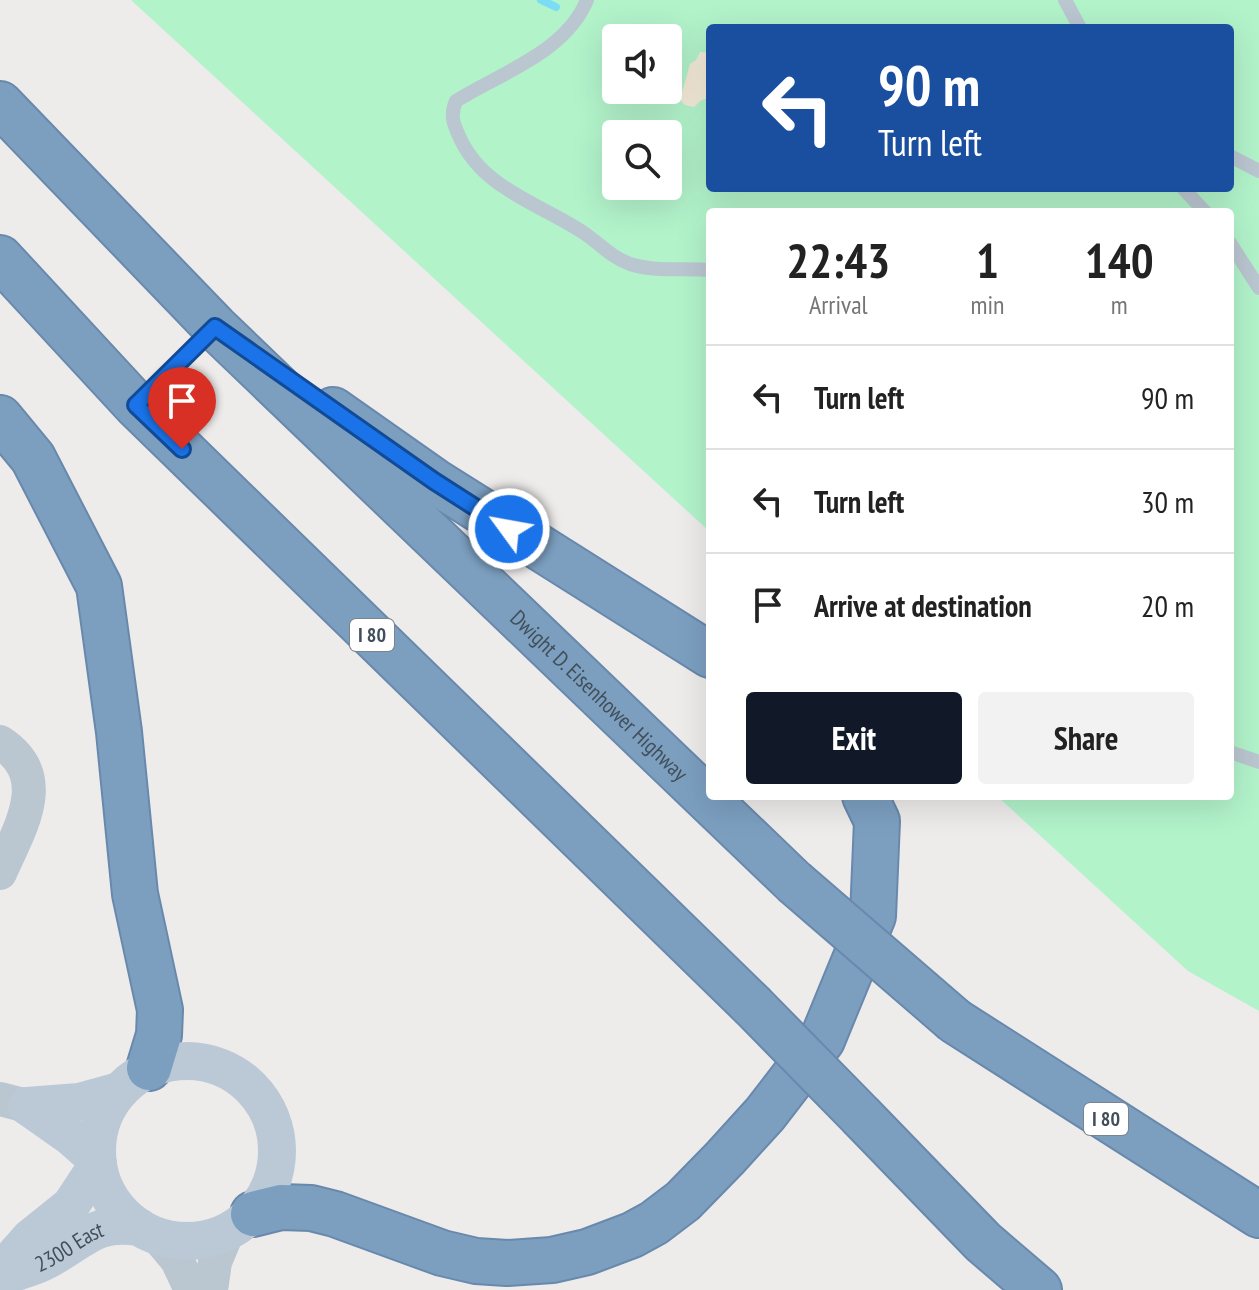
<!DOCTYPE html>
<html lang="en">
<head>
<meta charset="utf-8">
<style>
	body { margin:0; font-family:"PT Sans Narrow",sans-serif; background:#f2f2f2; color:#222; height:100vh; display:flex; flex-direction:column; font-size:30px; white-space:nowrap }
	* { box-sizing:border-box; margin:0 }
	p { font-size:26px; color:#767676 }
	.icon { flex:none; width:44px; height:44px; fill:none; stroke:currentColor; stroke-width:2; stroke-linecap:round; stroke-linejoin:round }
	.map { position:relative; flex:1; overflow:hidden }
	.sheet { position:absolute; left:706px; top:208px; width:528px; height:592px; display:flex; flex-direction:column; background:#fff; border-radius:8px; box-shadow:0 8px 32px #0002 }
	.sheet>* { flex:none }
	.hud { position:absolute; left:706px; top:24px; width:528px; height:168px; border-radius:8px; box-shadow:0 8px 32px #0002; background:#1a4fa0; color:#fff; overflow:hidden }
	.fabs { position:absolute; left:602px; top:24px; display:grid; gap:16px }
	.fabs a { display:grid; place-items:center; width:80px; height:80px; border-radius:8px; background:#fff; box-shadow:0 8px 32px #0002; font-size:40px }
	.pin { position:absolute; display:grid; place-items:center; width:68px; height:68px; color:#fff; margin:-82px -34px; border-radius:50% 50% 50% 0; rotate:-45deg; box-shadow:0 0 8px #0007 }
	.pin .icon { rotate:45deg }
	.me { position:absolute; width:88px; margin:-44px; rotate:302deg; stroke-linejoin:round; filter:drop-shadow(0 0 6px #0008) }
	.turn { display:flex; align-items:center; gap:28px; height:168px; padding:0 40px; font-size:36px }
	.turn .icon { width:104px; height:104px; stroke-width:2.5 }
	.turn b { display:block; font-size:56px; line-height:68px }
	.eta { display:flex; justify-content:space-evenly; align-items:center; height:136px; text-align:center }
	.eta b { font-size:48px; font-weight:800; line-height:56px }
	.primary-button { display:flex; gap:16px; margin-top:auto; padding:16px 40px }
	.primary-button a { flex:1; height:92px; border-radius:8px; background:#111827; color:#fff; font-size:32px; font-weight:800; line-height:92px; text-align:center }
	.primary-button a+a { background:#f2f2f2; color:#222 }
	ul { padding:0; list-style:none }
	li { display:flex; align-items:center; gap:24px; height:104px; padding:0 40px; border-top:2px solid #e0e0e0 }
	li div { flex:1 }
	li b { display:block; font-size:30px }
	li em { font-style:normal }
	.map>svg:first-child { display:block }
	.green { fill:#b2f3ca; fill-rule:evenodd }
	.sand { fill:#f3ead8 }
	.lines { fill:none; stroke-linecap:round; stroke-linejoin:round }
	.stream { stroke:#7addf5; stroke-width:8 }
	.motorway-casing { stroke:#6889ac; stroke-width:48 }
	.service { stroke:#bac6d0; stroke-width:14 }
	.tertiary { stroke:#bac6d0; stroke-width:34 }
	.secondary { stroke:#bbc9d7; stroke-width:38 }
	.motorway { stroke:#7c9fc0; stroke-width:44 }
	.motorway-bridge-casing { stroke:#6889ac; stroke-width:48; stroke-linecap:butt }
	.motorway-bridge { stroke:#7c9fc0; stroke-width:44 }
	.route-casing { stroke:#114b97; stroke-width:20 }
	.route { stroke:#1a73e8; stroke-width:14 }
	.labels { text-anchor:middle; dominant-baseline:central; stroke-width:7; stroke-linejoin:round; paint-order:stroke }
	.shield { fill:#fff; stroke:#7b848c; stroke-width:2 }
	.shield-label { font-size:20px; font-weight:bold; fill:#424f5a }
	.street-label { font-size:22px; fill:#424f5a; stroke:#fff }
</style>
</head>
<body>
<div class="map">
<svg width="1259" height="1290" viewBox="0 0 1259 1290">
	<rect width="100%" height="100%" fill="#eeebeb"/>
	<!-- green -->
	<path class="green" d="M131 0H1259V1011L1188 971 997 796H1230V212H710V532ZM710 28H1230V188H710ZM616 38H668V90H616ZM616 134H668V186H616Z"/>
	<!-- sand -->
	<path class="sand" d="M700 52 710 53V97L700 101 694 107 685 105 680 100 690 64 696 60Z"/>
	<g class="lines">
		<!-- stream -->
		<path class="stream" d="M541 0 556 7"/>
		<!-- motorway casing -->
		<g class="motorway-casing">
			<g id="motorway">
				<path id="s2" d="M0 104 215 327 794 882"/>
				<path d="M0 258 136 405 752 1005"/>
				<path d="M333 410 434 481 710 655"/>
				<path d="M0 418 33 458 99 586 119 732 135 894 160 1010 159 1035 149 1068"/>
				<path d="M955 1021 1259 1215"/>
				<path d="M862 1117 983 1242 1039 1290"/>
				<path d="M253 1214 281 1207 311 1208 335 1214 442 1253 476 1261 507 1263 552 1260 587 1252 632 1235 654 1223 683 1201 725 1158 765 1114 822 1040 873 916 877 821 865 796"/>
			</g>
		</g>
		<!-- service -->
		<path class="service" d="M587 0C566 52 501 73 456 101 450 115 453 123 459 136 482 189 539 203 584 233 600 244 611 257 630 264 656 272 683 268 710 270
			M1065 0 1080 28
			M1230 156 1259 171
			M1183 188 1205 212
			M1230 243 1259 288
			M139 401 213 329
			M1230 752 1259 762"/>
		<!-- tertiary -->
		<path class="tertiary" d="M0 742C54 777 19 829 0 873
			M0 1099 27 1106
			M156 1235 177 1260 191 1290
			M211 1290 215 1262 228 1231"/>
		<!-- secondary -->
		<g class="secondary">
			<circle cx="187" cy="1151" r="90"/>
			<path d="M27 1106 79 1102 119 1091"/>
			<path d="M27 1106 71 1137 97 1160"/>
			<path d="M0 1272 30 1238 71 1205 98 1164"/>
			<path id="s1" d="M0 1277C15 1272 33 1268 47 1260 84 1241 93 1220 139 1227"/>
		</g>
		<!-- motorway -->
		<use href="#motorway" class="motorway"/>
		<!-- motorway-bridge casing -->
		<g class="motorway-bridge-casing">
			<path id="motorway-bridge" d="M794 882 955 1021
				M752 1005 862 1117"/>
		</g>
		<!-- motorway-bridge -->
		<use href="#motorway-bridge" class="motorway-bridge"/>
	</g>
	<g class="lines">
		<!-- route casing -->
		<g class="route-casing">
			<path id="route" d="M182 449 136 405 215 327 434 481 509 529"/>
		</g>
		<!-- route -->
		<use href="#route" class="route"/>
	</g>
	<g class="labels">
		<!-- shield labels -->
		<g class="shield">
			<rect x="350" y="619" width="44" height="32" rx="6"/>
			<rect x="1084" y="1103" width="44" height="32" rx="6"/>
		</g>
		<g class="shield-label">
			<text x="372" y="635">I 80</text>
			<text x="1106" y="1119">I 80</text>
		</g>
		<!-- street labels -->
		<g class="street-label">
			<text stroke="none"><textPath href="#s2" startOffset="842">Dwight D. Eisenhower Highway</textPath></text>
			<text stroke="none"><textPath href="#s1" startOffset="76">2300 East</textPath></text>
		</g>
	</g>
</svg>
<div class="fabs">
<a><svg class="icon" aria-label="sound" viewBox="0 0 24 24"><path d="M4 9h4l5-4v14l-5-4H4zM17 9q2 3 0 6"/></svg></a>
<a><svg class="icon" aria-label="search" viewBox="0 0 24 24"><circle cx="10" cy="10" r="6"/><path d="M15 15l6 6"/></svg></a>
</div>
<div class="pin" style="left:182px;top:449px;background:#d93025"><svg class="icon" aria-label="arrive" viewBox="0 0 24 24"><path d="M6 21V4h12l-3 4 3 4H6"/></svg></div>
<svg class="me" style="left:509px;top:529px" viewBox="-20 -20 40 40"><circle r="17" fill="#1a73e8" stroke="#fff" stroke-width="3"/><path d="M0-11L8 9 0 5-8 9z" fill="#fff"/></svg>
<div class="hud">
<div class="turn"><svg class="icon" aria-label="left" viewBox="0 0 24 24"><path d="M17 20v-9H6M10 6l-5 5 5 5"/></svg><div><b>90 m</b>Turn left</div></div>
</div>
<section class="sheet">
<div class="eta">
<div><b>22:43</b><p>Arrival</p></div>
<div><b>1</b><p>min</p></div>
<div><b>140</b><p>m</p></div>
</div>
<ul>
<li><svg class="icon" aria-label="left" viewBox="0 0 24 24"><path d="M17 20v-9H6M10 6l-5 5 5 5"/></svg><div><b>Turn left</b></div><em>90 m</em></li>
<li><svg class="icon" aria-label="left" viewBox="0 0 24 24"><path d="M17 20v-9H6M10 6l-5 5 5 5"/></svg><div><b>Turn left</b></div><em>30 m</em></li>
<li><svg class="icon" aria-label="arrive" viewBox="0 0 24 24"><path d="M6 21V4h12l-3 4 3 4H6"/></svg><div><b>Arrive at destination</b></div><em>20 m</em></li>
</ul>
<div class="primary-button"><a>Exit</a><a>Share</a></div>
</section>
</div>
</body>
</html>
